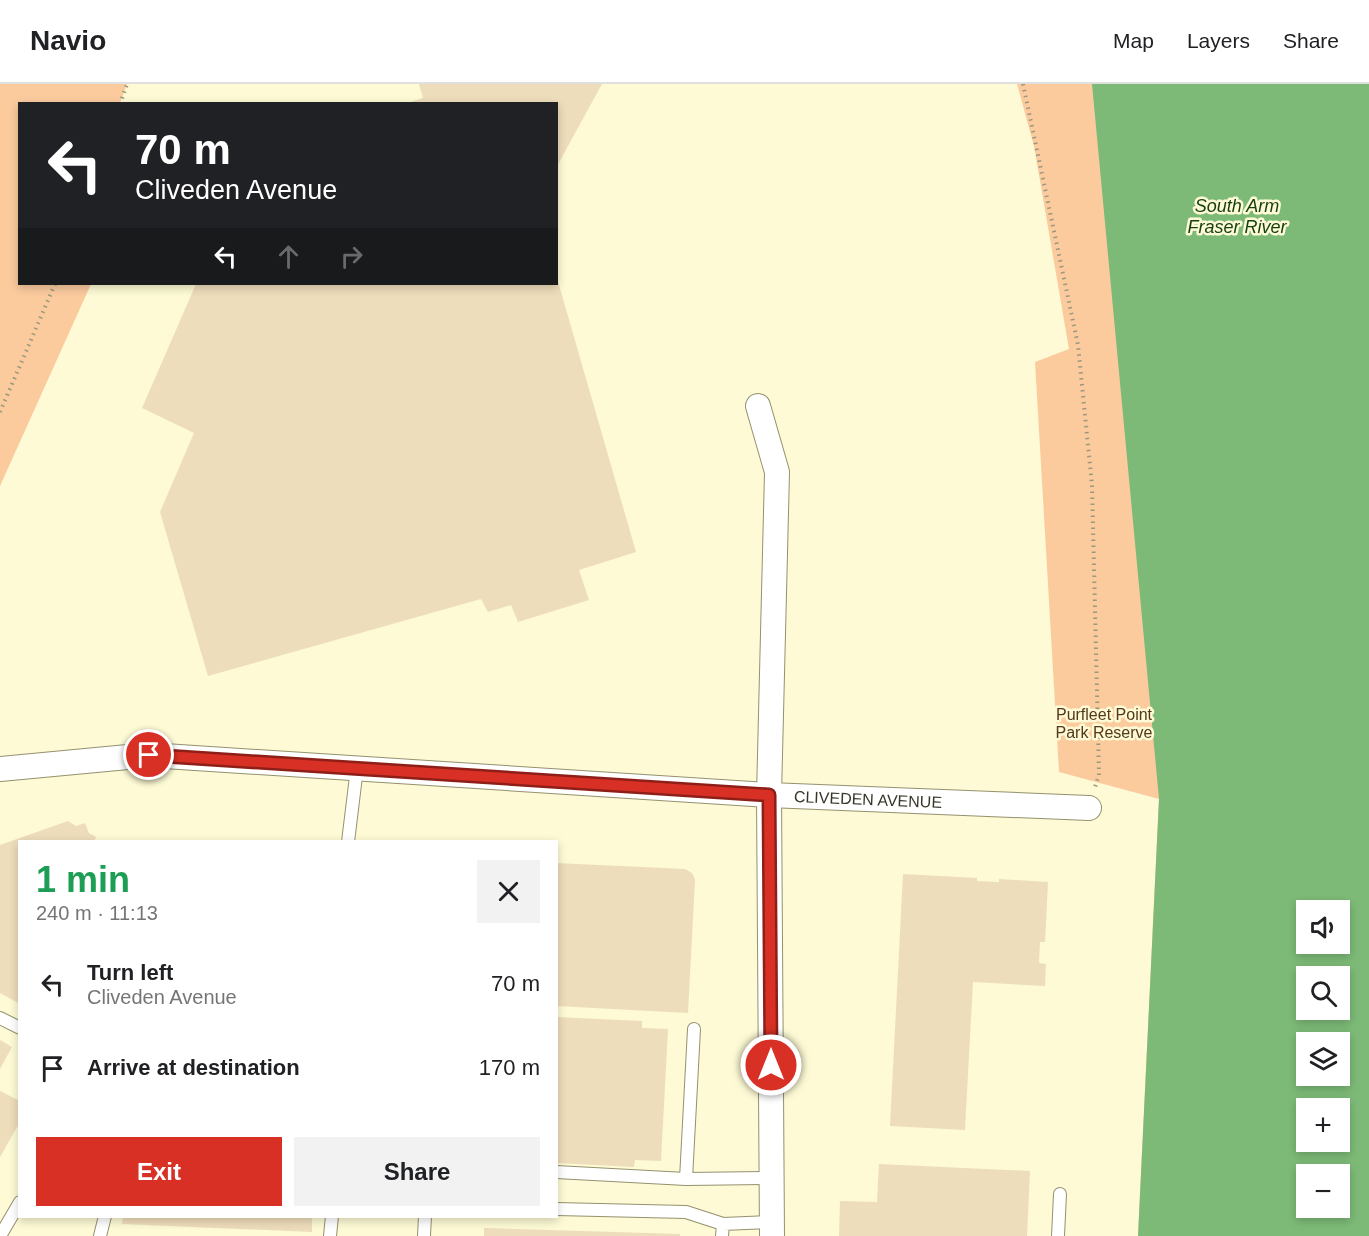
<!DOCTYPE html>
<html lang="en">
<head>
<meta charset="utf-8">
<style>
	body { margin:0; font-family:Arial,sans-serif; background:#f2f2f2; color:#202124; height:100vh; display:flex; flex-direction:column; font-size:22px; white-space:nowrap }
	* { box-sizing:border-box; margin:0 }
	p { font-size:20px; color:#757577 }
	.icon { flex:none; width:33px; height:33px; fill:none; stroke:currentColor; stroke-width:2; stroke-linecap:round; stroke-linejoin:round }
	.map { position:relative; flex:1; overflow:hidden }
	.details { position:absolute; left:18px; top:756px; width:540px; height:378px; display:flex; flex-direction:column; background:#fff; border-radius:0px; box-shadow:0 3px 9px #0003 }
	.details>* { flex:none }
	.guide { position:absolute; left:18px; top:18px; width:540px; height:183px; border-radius:0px; box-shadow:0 3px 9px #0003; background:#202124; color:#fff; overflow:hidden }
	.fabs { position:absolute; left:1296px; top:816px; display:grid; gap:12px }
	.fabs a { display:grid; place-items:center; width:54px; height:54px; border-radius:0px; background:#fff; box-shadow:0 3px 9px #0003; font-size:30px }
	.pin { position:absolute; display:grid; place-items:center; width:51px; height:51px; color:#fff; margin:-26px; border:3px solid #fff; border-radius:50%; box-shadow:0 2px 6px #0007 }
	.me { position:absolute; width:66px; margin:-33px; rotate:0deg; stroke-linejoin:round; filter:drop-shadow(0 0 4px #0008) }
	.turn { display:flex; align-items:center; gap:21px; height:126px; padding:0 18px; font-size:27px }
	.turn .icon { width:78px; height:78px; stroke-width:2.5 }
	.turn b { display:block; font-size:42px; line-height:51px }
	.lanes { display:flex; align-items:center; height:57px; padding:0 18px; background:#0003; justify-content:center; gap:30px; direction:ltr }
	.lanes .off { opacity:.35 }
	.round { display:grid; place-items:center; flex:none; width:63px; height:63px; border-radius:0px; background:#f2f2f2 }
	.summary { display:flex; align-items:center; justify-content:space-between; height:102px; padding:0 18px }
	h1 { font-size:36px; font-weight:600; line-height:45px; color:#1e9e55 }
	.primary-button { display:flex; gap:12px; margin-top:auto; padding:12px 18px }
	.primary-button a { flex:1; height:69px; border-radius:0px; background:#d93025; color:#fff; font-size:24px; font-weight:600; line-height:69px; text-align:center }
	.primary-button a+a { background:#f2f2f2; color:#202124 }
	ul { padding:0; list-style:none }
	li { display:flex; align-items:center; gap:18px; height:84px; padding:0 18px }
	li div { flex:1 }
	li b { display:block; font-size:22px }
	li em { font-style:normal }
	header { display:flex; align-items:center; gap:36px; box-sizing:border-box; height:84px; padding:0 30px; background:#fff; border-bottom:2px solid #e0e0e0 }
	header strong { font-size:28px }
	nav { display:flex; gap:33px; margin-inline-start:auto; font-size:21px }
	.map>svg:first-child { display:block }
	.green { fill:#fbcb9e }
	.water { fill:#7dba77; fill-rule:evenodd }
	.building { fill:#edb }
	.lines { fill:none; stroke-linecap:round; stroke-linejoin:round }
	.lane-casing { stroke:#94916f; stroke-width:14 }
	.street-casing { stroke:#94916f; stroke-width:26 }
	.path { stroke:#9a987e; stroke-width:4; stroke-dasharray:1.5 4.5; stroke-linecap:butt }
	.lane { stroke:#fff; stroke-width:12 }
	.street { stroke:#fff; stroke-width:24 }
	.route-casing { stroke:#8d1f18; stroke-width:15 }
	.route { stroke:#d93025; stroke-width:10 }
	.labels { text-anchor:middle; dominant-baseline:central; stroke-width:5; stroke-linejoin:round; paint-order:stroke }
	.park-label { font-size:16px; fill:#54381c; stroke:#fdfad5 }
	.street-label { font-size:16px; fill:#363527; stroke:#fdfad5 }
	.water-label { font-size:18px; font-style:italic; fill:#153e11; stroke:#fdfad5 }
</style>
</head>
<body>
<header>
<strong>Navio</strong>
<nav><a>Map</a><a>Layers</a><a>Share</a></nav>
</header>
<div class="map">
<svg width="1369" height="1152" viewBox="0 0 1369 1152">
	<rect width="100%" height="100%" fill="#fdfad5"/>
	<!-- green -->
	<path class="green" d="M0 0H127L120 19 20 20V200H91L0 402Z
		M1017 0H1238L1138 1152 1159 715 1059 688 1035 278 1069 265 1034 62Z"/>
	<!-- water -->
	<path class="water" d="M1092 0H1369V1152H1138L1159 715ZM1306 826H1340V860H1306ZM1306 892H1340V926H1306ZM1306 958H1340V992H1306ZM1306 1024H1340V1058H1306ZM1306 1090H1340V1124H1306Z"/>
	<!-- building -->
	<path class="building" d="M419 0H602L556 84V20H404L423 14Z
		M557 194 636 468 579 486 589 516 518 538 511 521 488 528 481 515 208 592 160 428 194 349 142 324 196 200H556Z
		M68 737 76 742 85 739 89 749 96 753 94 758H20V920L0 909V761Z
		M556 779 685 785 692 789 695 795 688 929 556 922Z
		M903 790 977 794V797L999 798V795L1048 798 1045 858H1040L1039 879 1046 880 1045 902 973 898 965 1046 890 1042Z
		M556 933 642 937V944L668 945 661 1077 635 1076 634 1083 556 1079Z
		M0 956 12 963 0 985Z
		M0 1007 20 1017V1038L0 1073Z
		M879 1080 1030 1087 1027 1152H839L840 1117 877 1118Z
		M123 1132H312V1148L122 1140Z
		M484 1144 680 1150V1152H484Z"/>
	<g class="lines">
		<!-- lane casing -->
		<g class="lane-casing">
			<path id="lane" d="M348 758 357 684
				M0 934 20 944
				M694 945 686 1095 771 1094
				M556 1088 686 1095
				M556 1125 686 1128 723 1140
				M0 1152 20 1118
				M100 1152 105 1132
				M330 1152 332 1132
				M424 1152 425 1132
				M722 1152 723 1140 772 1138
				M1058 1152 1060 1110"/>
		</g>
		<!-- street casing -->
		<g class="street-casing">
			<g id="street">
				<path d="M758 322 777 388 769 711 772 1152"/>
				<path id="s1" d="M0 685 149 671 769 711 1089 724"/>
			</g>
		</g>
		<!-- path -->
		<path class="path" d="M1023 0 1078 261 1092 401 1099 691 1095 703
			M120 20 127 0
			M0 328 55 200"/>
		<!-- lane -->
		<use href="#lane" class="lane"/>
		<!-- street -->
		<use href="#street" class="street"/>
	</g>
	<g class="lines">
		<!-- route casing -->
		<g class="route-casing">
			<path id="route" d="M149 671 769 711 771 981"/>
		</g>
		<!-- route -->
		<use href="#route" class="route"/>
	</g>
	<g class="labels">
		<!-- park labels -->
		<g class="park-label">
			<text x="1104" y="630">Purfleet Point<tspan x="1104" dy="18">Park Reserve</tspan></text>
		</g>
		<!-- street labels -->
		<g class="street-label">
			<text stroke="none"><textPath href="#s1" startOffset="870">CLIVEDEN AVENUE</textPath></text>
		</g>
		<!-- water labels -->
		<g class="water-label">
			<text x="1237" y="122">South Arm<tspan x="1237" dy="21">Fraser River</tspan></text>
		</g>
	</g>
</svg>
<div class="fabs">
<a><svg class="icon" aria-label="sound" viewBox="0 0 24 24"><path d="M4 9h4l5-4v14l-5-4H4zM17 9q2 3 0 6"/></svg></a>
<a><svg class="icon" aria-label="search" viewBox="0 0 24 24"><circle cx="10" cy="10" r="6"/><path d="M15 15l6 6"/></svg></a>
<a><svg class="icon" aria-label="layers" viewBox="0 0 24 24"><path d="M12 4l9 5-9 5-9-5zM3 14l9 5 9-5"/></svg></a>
<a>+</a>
<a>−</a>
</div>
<div class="pin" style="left:149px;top:671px;background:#d93025"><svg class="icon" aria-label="arrive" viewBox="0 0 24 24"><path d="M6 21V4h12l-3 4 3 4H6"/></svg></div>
<svg class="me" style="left:771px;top:981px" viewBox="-20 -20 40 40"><circle r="17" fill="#d93025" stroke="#fff" stroke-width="3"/><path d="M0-11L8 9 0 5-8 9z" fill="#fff"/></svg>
<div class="guide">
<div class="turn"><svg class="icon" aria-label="left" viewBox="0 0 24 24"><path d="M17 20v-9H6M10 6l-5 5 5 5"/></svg><div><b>70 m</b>Cliveden Avenue</div></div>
<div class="lanes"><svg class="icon" aria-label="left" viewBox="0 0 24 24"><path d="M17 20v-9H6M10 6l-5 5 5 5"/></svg><svg class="icon off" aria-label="ahead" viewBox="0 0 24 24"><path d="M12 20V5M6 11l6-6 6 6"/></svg><svg class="icon off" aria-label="right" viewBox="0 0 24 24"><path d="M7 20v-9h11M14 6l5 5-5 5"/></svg></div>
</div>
<section class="details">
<div class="summary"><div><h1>1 min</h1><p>240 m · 11:13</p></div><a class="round"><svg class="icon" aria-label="close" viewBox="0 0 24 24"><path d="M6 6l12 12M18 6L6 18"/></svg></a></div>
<ul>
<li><svg class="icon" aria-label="left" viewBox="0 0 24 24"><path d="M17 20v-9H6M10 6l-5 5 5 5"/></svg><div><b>Turn left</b><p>Cliveden Avenue</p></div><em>70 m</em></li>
<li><svg class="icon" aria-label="arrive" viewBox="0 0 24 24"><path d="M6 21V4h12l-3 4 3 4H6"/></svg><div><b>Arrive at destination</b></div><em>170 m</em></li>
</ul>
<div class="primary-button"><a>Exit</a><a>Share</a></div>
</section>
</div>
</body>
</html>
